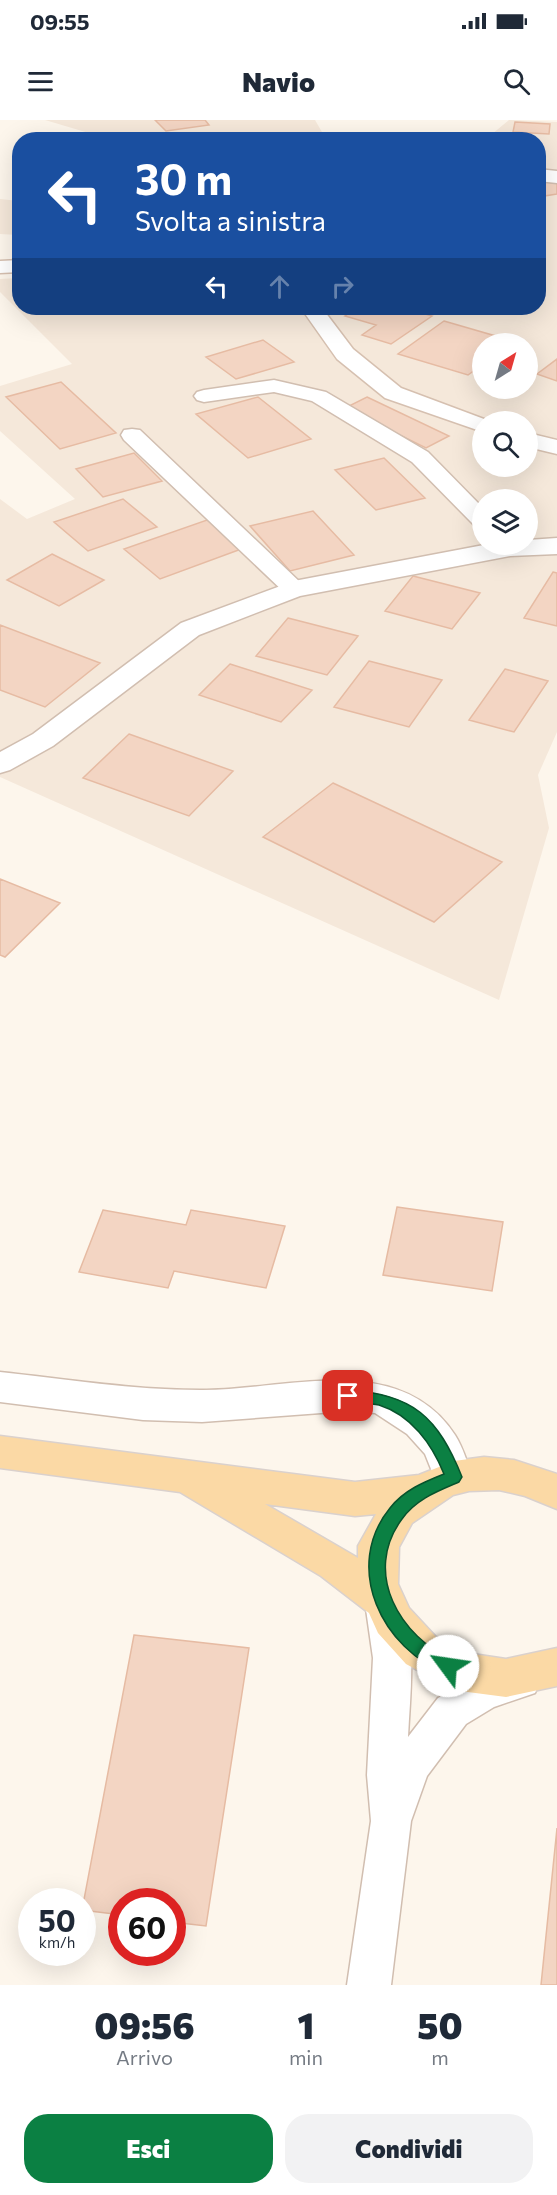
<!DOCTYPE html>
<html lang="it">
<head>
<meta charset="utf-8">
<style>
	body { margin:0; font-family:Commissioner,sans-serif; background:#f2f2f3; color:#1f2937; height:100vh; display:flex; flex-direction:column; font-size:22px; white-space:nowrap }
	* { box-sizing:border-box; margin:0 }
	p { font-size:20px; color:#747a83 }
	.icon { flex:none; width:33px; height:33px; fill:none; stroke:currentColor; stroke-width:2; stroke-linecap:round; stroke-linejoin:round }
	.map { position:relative; height:1865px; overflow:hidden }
	.drawer { display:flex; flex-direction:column; background:#fff; flex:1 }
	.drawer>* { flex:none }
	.hud { position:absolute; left:12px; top:12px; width:534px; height:183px; border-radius:24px; box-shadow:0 6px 24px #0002; background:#1a4fa0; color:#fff; overflow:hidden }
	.needle { width:39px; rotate:37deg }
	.tools { position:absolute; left:472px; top:213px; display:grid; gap:12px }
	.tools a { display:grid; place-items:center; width:66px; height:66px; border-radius:50%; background:#fff; box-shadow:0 6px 24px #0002; font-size:30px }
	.speed { position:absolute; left:18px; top:1768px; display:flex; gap:12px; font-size:30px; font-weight:700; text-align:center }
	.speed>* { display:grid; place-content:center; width:78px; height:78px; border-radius:50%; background:#fff; box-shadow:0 6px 24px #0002; line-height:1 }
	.speed small { font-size:15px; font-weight:400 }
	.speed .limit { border:9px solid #d22; background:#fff; color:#111 }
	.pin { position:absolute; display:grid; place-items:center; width:51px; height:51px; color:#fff; margin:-26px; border-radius:12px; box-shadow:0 3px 9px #0006 }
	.me { position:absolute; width:66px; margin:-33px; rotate:301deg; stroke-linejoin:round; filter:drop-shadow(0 0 4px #0008) }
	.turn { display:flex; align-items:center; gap:21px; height:126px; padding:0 24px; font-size:27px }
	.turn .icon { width:78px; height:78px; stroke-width:2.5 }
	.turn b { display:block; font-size:42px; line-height:51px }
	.lanes { display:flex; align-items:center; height:57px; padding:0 24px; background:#0003; justify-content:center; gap:30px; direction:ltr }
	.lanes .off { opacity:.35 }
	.eta { display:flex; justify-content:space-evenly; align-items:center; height:102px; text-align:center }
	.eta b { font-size:36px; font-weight:800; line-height:42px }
	.action { display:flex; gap:12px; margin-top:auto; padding:12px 24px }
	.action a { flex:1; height:69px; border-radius:24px; background:#0b8043; color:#fff; font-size:24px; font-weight:800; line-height:69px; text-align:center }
	.action a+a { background:#f2f2f3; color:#1f2937 }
	.status { display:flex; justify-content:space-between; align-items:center; height:42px; padding:0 30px; background:#fff; direction:ltr }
	.status svg { height:16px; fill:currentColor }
	header { display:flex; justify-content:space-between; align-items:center; height:78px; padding:0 24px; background:#fff; font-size:27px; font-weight:800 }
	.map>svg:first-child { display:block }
	.residential { fill:#f5e8da; fill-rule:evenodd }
	.building { fill:#f3d5c3; stroke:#e6bba3; stroke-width:1.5 }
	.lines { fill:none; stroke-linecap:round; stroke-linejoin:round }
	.lane-casing { stroke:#d1beb0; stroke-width:3 }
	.street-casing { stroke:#d1beb0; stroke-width:3 }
	.secondary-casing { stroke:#d6c0b0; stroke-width:3 }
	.primary-casing { stroke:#dad1cd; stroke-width:3 }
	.lane { fill:#fff; fill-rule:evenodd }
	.street { fill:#fff; fill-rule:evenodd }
	.secondary { fill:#fff; fill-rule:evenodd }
	.primary { fill:#fbd9a5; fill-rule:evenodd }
	.route { fill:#0b8043; stroke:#07532c; stroke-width:1.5 }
</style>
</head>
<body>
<div class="status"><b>09:55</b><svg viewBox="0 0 49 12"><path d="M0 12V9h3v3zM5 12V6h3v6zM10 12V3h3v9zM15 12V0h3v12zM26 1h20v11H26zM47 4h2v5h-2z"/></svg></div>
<header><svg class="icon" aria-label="menu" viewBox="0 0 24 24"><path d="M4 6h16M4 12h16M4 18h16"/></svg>Navio<svg class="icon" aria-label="search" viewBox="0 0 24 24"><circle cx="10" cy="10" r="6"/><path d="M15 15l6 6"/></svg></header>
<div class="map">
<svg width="557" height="1865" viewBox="0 0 557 1865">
	<rect width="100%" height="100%" fill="#fdf6ec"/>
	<!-- residential -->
	<path class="residential" d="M45 0H315L326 19H109Z
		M509 0 557 2V612L538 655 549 708 499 880 0 657V379L27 399 75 379 0 311V266L72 244 0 172V159L19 158 20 188H538V20L486 19ZM483 224H528V268H483ZM483 302H528V346H483ZM483 380H528V424H483Z
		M0 79 19 81V115L0 114Z"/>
	<!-- building -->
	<path class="building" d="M155 0H205L209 5 166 11Z
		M515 2 550 4 549 14 513 12Z
		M538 59 557 62V74L538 77Z
		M357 188H405L432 196 391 224 362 215 376 205 345 196Z
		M444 201 513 221 483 224V244L468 255 398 234Z
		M263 220 294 242 236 259 206 237Z
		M557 239V261L537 254Z
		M61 262 116 313 60 329 6 277Z
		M258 277 311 319 248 338 196 294Z
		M367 277 449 316 426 328 345 288Z
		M134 333 162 361 103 377 76 349Z
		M384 338 425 378 376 390 335 350Z
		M123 379 157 407 88 431 54 402Z
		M313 391 354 435 290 451 250 406Z
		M207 400 244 428 160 459 124 429Z
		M52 434 104 460 59 486 7 460Z
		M553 452 557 453V506L524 498Z
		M413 456 480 473 452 509 385 491Z
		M288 498 358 516 327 555 256 536Z
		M0 505 100 543 45 587 0 570Z
		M369 541 442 560 409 607 334 587Z
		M230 544 312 570 281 602 199 575Z
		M505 549 548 561 514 612 469 600Z
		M129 614 233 651 189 696 83 658Z
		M333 663 502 742 434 802 263 717Z
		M0 759 60 783 5 837 0 835Z
		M397 1087 503 1102 492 1171 383 1155Z
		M103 1090 186 1105 191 1090 285 1106 266 1168 174 1151 168 1168 79 1152Z
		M134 1515 249 1528 206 1806 172 1802V1782H122V1795L82 1790Z
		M557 1708V1865H541Z"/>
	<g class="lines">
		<!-- lane casing -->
		<g class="lane-casing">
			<path id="lane" d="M274 260 326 272 428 332 483 388V408L475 406 412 342 312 281 274 272 204 282 197 280 194 276 197 272 204 270Z
				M132 309 140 310 302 464 306 469 302 474H286L124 320 121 315 124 310Z
				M385 1472 398 1477C418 1519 410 1572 408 1617L438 1578 469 1561 521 1544 535 1549 540 1561 535 1573 494 1587 466 1604 427 1656 411 1701 391 1865H347L371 1701 367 1655 373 1538 366 1489 372 1477Z"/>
		</g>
		<!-- street casing -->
		<g class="street-casing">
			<path id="street" d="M538 49 557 51V63L538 61Z
				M557 418V434L510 436 300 476 199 515 53 626 10 650 0 653V632L33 614 181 503 294 461 489 424H528V420Z
				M0 1252C66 1259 133 1270 200 1270 284 1271 399 1229 455 1315 463 1327 467 1343 473 1357L467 1369 453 1374 439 1369 425 1334 407 1314 375 1293 348 1291 202 1302 143 1300 0 1282Z"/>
		</g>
		<!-- secondary casing -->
		<g class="secondary-casing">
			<path id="secondary" d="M20 140V152L0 153V141Z
				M301 188H322L353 229 401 268 492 302H483V312L385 278 337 239Z
				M528 313 557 320V334L528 327Z"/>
		</g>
		<!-- primary casing -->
		<g class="primary-casing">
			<path id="primary" d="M0 1316 355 1362 419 1355 454 1341 484 1337 514 1340 557 1354V1389L525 1376 499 1370 469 1371 453 1375 412 1403 399 1427 398 1464 409 1488 436 1517 466 1533 506 1539 557 1528V1566L506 1577 460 1571 445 1565 406 1544 378 1513 369 1493 321 1456 180 1372 0 1348ZM265 1384 355 1396 376 1394 358 1426V1438Z"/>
		</g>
		<!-- lane -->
		<use href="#lane" class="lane"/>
		<!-- street -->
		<use href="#street" class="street"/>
		<!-- secondary -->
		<use href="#secondary" class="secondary"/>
		<!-- primary -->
		<use href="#primary" class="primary"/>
	</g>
	<!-- route -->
	<path class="route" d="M348 1270C413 1274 438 1297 462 1357L459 1362C438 1371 416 1379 402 1399 362 1453 400 1517 454 1541L456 1546 454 1552 448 1554C382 1530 342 1447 390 1388 404 1370 424 1362 444 1354 432 1324 411 1295 379 1285 367 1282 354 1285 342 1281L340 1276Z"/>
</svg>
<div class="tools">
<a><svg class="needle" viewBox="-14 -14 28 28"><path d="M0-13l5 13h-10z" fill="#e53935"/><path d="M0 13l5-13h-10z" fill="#747a83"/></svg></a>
<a><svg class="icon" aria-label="search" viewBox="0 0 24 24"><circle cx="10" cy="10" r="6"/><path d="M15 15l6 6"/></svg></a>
<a><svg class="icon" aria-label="layers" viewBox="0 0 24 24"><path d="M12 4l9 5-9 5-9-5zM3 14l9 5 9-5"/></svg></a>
</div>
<div class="speed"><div>50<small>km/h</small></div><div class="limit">60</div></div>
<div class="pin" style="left:348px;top:1276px;background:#d93025"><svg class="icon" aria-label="arrive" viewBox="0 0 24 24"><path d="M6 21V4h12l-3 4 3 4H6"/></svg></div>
<svg class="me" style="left:448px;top:1546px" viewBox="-20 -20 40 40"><circle r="19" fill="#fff"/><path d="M0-13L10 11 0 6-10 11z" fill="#0b8043"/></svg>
<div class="hud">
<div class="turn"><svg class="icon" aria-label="left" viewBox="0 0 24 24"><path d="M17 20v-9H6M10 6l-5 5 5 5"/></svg><div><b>30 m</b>Svolta a sinistra</div></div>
<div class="lanes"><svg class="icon" aria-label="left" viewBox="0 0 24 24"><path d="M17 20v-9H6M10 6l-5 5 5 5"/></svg><svg class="icon off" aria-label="ahead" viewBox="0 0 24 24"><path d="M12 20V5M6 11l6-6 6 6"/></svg><svg class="icon off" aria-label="right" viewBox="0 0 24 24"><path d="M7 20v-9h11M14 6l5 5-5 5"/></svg></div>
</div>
</div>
<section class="drawer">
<div class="eta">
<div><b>09:56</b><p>Arrivo</p></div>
<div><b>1</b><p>min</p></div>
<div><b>50</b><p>m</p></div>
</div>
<div class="action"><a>Esci</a><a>Condividi</a></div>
</section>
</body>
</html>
